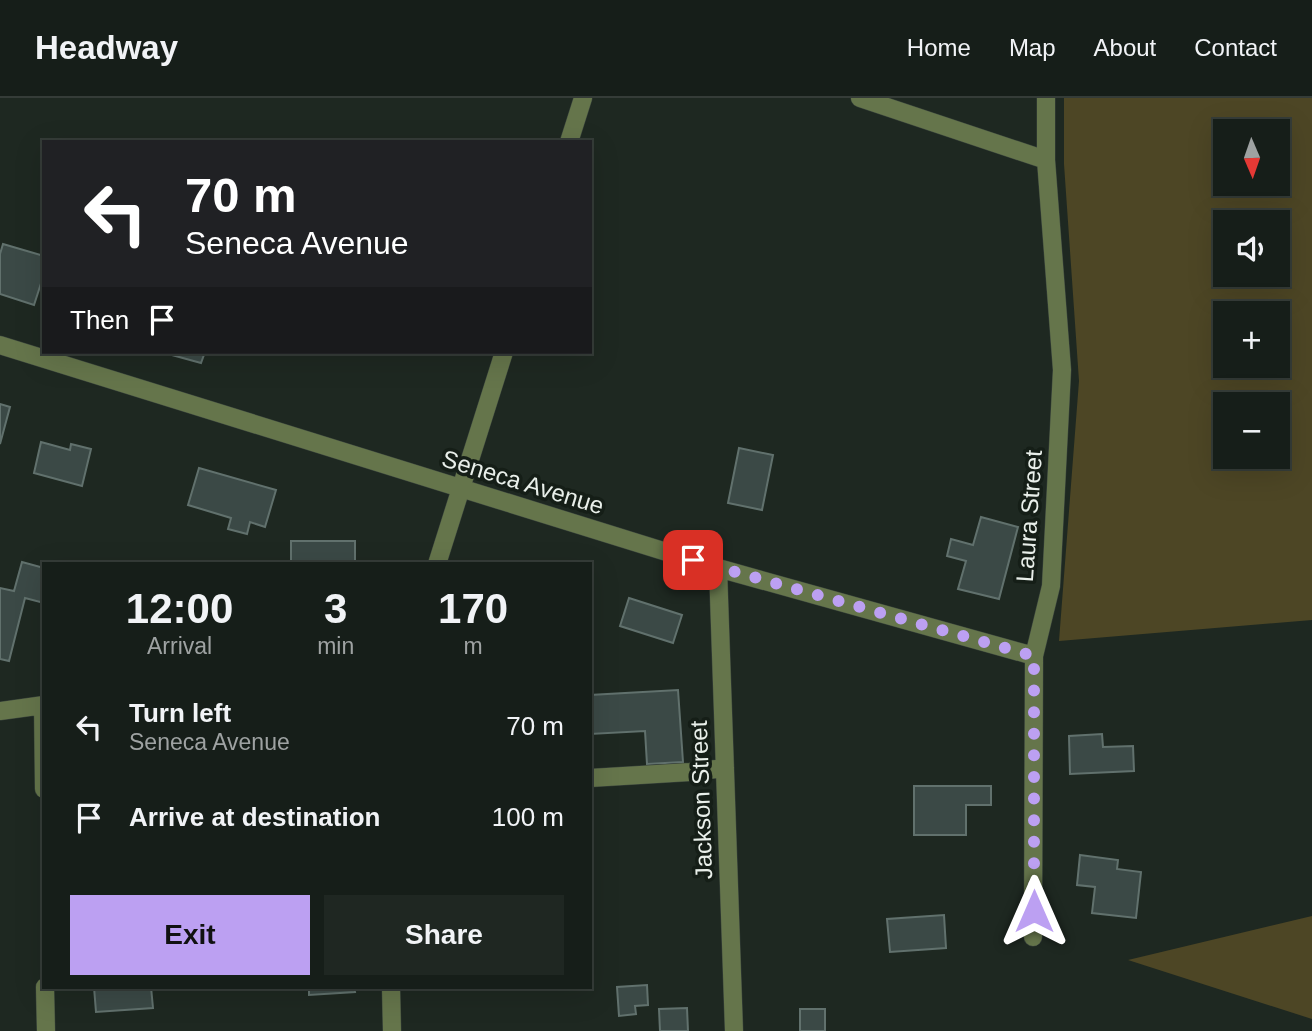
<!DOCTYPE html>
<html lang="en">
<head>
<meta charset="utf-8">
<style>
	body { margin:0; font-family:Helvetica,sans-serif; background:#1f2722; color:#f1f3f6; height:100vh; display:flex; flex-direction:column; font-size:26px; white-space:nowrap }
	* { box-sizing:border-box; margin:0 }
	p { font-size:23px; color:#9ea2a2 }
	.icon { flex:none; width:38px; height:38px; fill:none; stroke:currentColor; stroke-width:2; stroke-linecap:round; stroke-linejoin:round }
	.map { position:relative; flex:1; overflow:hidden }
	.details { position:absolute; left:42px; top:464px; width:550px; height:427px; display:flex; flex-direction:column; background:#161e19; border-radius:0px; box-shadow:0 7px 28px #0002,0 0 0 2px #353c38 }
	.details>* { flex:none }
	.guide { position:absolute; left:42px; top:42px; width:550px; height:214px; border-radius:0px; box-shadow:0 7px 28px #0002,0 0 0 2px #353c38; background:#202124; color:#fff; overflow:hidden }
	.needle { width:46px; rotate:178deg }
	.buttons { position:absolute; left:1213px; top:21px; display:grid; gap:14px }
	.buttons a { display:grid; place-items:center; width:77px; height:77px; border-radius:0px; background:#161e19; box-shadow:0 7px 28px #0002,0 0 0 2px #353c38; font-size:35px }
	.pin { position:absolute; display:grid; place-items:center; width:60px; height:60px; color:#fff; margin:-30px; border-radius:14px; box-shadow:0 4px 10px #0006 }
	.me { position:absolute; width:77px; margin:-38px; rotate:0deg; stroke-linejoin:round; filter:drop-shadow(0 0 5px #0008) }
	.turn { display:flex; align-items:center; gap:24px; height:147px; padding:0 28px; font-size:32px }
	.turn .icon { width:91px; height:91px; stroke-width:2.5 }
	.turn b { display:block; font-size:49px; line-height:60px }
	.then { display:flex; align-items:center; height:66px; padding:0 28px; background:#0003; gap:14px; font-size:26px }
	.eta { display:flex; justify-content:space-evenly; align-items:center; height:119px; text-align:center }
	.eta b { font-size:42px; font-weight:700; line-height:49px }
	.primary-button { display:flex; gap:14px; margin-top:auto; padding:14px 28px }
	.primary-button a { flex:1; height:80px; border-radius:0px; background:#bca0f2; color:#111; font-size:28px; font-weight:700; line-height:80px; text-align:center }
	.primary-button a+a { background:#1f2722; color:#f1f3f6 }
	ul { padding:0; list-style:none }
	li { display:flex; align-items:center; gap:21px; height:91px; padding:0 28px }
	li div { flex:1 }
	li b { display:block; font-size:26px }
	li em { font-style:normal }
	header { display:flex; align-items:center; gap:42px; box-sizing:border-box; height:98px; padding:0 35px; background:#161e19; border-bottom:2px solid #353c38 }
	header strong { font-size:33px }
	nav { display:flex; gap:38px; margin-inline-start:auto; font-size:24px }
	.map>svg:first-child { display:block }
	.green { fill:#4d4625; fill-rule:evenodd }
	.building { fill:#3b4946; stroke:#61716d; stroke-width:2 }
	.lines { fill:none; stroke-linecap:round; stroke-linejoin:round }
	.minor-casing { stroke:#3a443d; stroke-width:19 }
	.minor { stroke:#65754b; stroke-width:18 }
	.route { stroke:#bca0f2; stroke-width:12; stroke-dasharray:0 21.6 }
	.labels { text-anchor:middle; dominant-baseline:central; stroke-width:7; stroke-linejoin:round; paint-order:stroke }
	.street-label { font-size:24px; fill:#e9efea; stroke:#151e17 }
</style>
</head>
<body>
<header>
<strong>Headway</strong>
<nav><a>Home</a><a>Map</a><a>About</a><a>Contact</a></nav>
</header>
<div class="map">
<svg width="1312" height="933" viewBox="0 0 1312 933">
	<rect width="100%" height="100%" fill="#1e2821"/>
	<!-- green -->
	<path class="green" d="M1064 0H1312V522L1059 543 1079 283 1064 66ZM1225 33H1278V86H1225ZM1225 124H1278V177H1225ZM1225 215H1278V268H1225ZM1225 306H1278V359H1225Z
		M1312 818V921L1128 862Z"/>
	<!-- building -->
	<path class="building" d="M3 146 44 158V176L34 207 0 196V156Z
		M161 254H205L201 265Z
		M0 306 10 309 0 346Z
		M41 344 70 352 71 346 91 351 82 388 34 375Z
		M739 350 773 357 762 412 728 405Z
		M199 370 276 392 265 429 250 424 247 436 228 431 231 420 188 407Z
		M981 419 1018 429 999 501 958 491 966 463 947 458 951 441 973 447Z
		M291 443H355V466H291Z
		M22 464 44 470V505L25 500 9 563 0 561V490L14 493Z
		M629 500 682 517 673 545 620 528Z
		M678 592 683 664 647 666 645 633 590 636V597Z
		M1102 636 1103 649 1133 648 1134 673 1070 676 1069 638Z
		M914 688H991V707H966V737H914Z
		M1080 757 1118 762 1117 771 1141 774 1136 820 1092 815 1095 789 1077 787Z
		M944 817 946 850 890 854 887 821Z
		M647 887 648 907 635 908 636 916 619 918 617 889Z
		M94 889H151L153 910 96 914Z
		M309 889H354L355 894 309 897Z
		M687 910 688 933H660L659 911Z
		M800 911H825V933H800Z"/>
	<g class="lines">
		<!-- minor casing -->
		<g class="minor-casing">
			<path id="minor" d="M860 0 1046 62
				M569 44 583 0
				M0 247 718 470 1034 558
				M437 466 504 254
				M718 470 734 933
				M43 607 44 691
				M0 613 44 607
				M590 680 690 674 725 670
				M1033 839 1034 558 1051 488 1062 272 1046 62V0
				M45 889 46 933
				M391 889 392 933"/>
		</g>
		<!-- minor -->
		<use href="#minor" class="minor"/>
	</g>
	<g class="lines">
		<!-- route -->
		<path class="route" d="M693 462 1034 558V813"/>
	</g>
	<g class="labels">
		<!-- street labels -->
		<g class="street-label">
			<text transform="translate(523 384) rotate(17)">Seneca Avenue</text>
			<text transform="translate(1029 418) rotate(-86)">Laura Street</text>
			<text transform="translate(701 702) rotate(-92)">Jackson Street</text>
		</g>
	</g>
</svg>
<div class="buttons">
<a><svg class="needle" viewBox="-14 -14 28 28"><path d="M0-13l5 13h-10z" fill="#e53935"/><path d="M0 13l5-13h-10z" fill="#9ea2a2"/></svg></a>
<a><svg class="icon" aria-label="sound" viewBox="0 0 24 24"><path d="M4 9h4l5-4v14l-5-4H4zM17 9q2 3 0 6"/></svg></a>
<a>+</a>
<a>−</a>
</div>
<div class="pin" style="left:693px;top:462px;background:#d93025"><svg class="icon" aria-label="arrive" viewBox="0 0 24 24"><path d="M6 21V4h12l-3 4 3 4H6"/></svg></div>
<svg class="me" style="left:1034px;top:813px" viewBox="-20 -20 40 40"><path d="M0-17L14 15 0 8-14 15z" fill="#bca0f2" stroke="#fff" stroke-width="4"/></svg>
<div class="guide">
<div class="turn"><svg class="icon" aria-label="left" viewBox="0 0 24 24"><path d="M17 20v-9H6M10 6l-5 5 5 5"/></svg><div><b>70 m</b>Seneca Avenue</div></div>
<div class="then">Then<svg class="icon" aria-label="arrive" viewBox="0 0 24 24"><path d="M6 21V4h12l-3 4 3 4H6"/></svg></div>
</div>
<section class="details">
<div class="eta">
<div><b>12:00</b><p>Arrival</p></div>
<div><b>3</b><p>min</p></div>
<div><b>170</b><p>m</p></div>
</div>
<ul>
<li><svg class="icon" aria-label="left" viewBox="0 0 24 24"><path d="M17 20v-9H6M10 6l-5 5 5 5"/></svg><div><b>Turn left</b><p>Seneca Avenue</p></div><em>70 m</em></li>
<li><svg class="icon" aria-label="arrive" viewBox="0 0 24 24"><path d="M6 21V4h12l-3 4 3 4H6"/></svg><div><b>Arrive at destination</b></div><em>100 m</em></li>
</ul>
<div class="primary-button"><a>Exit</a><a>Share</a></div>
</section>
</div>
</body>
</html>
